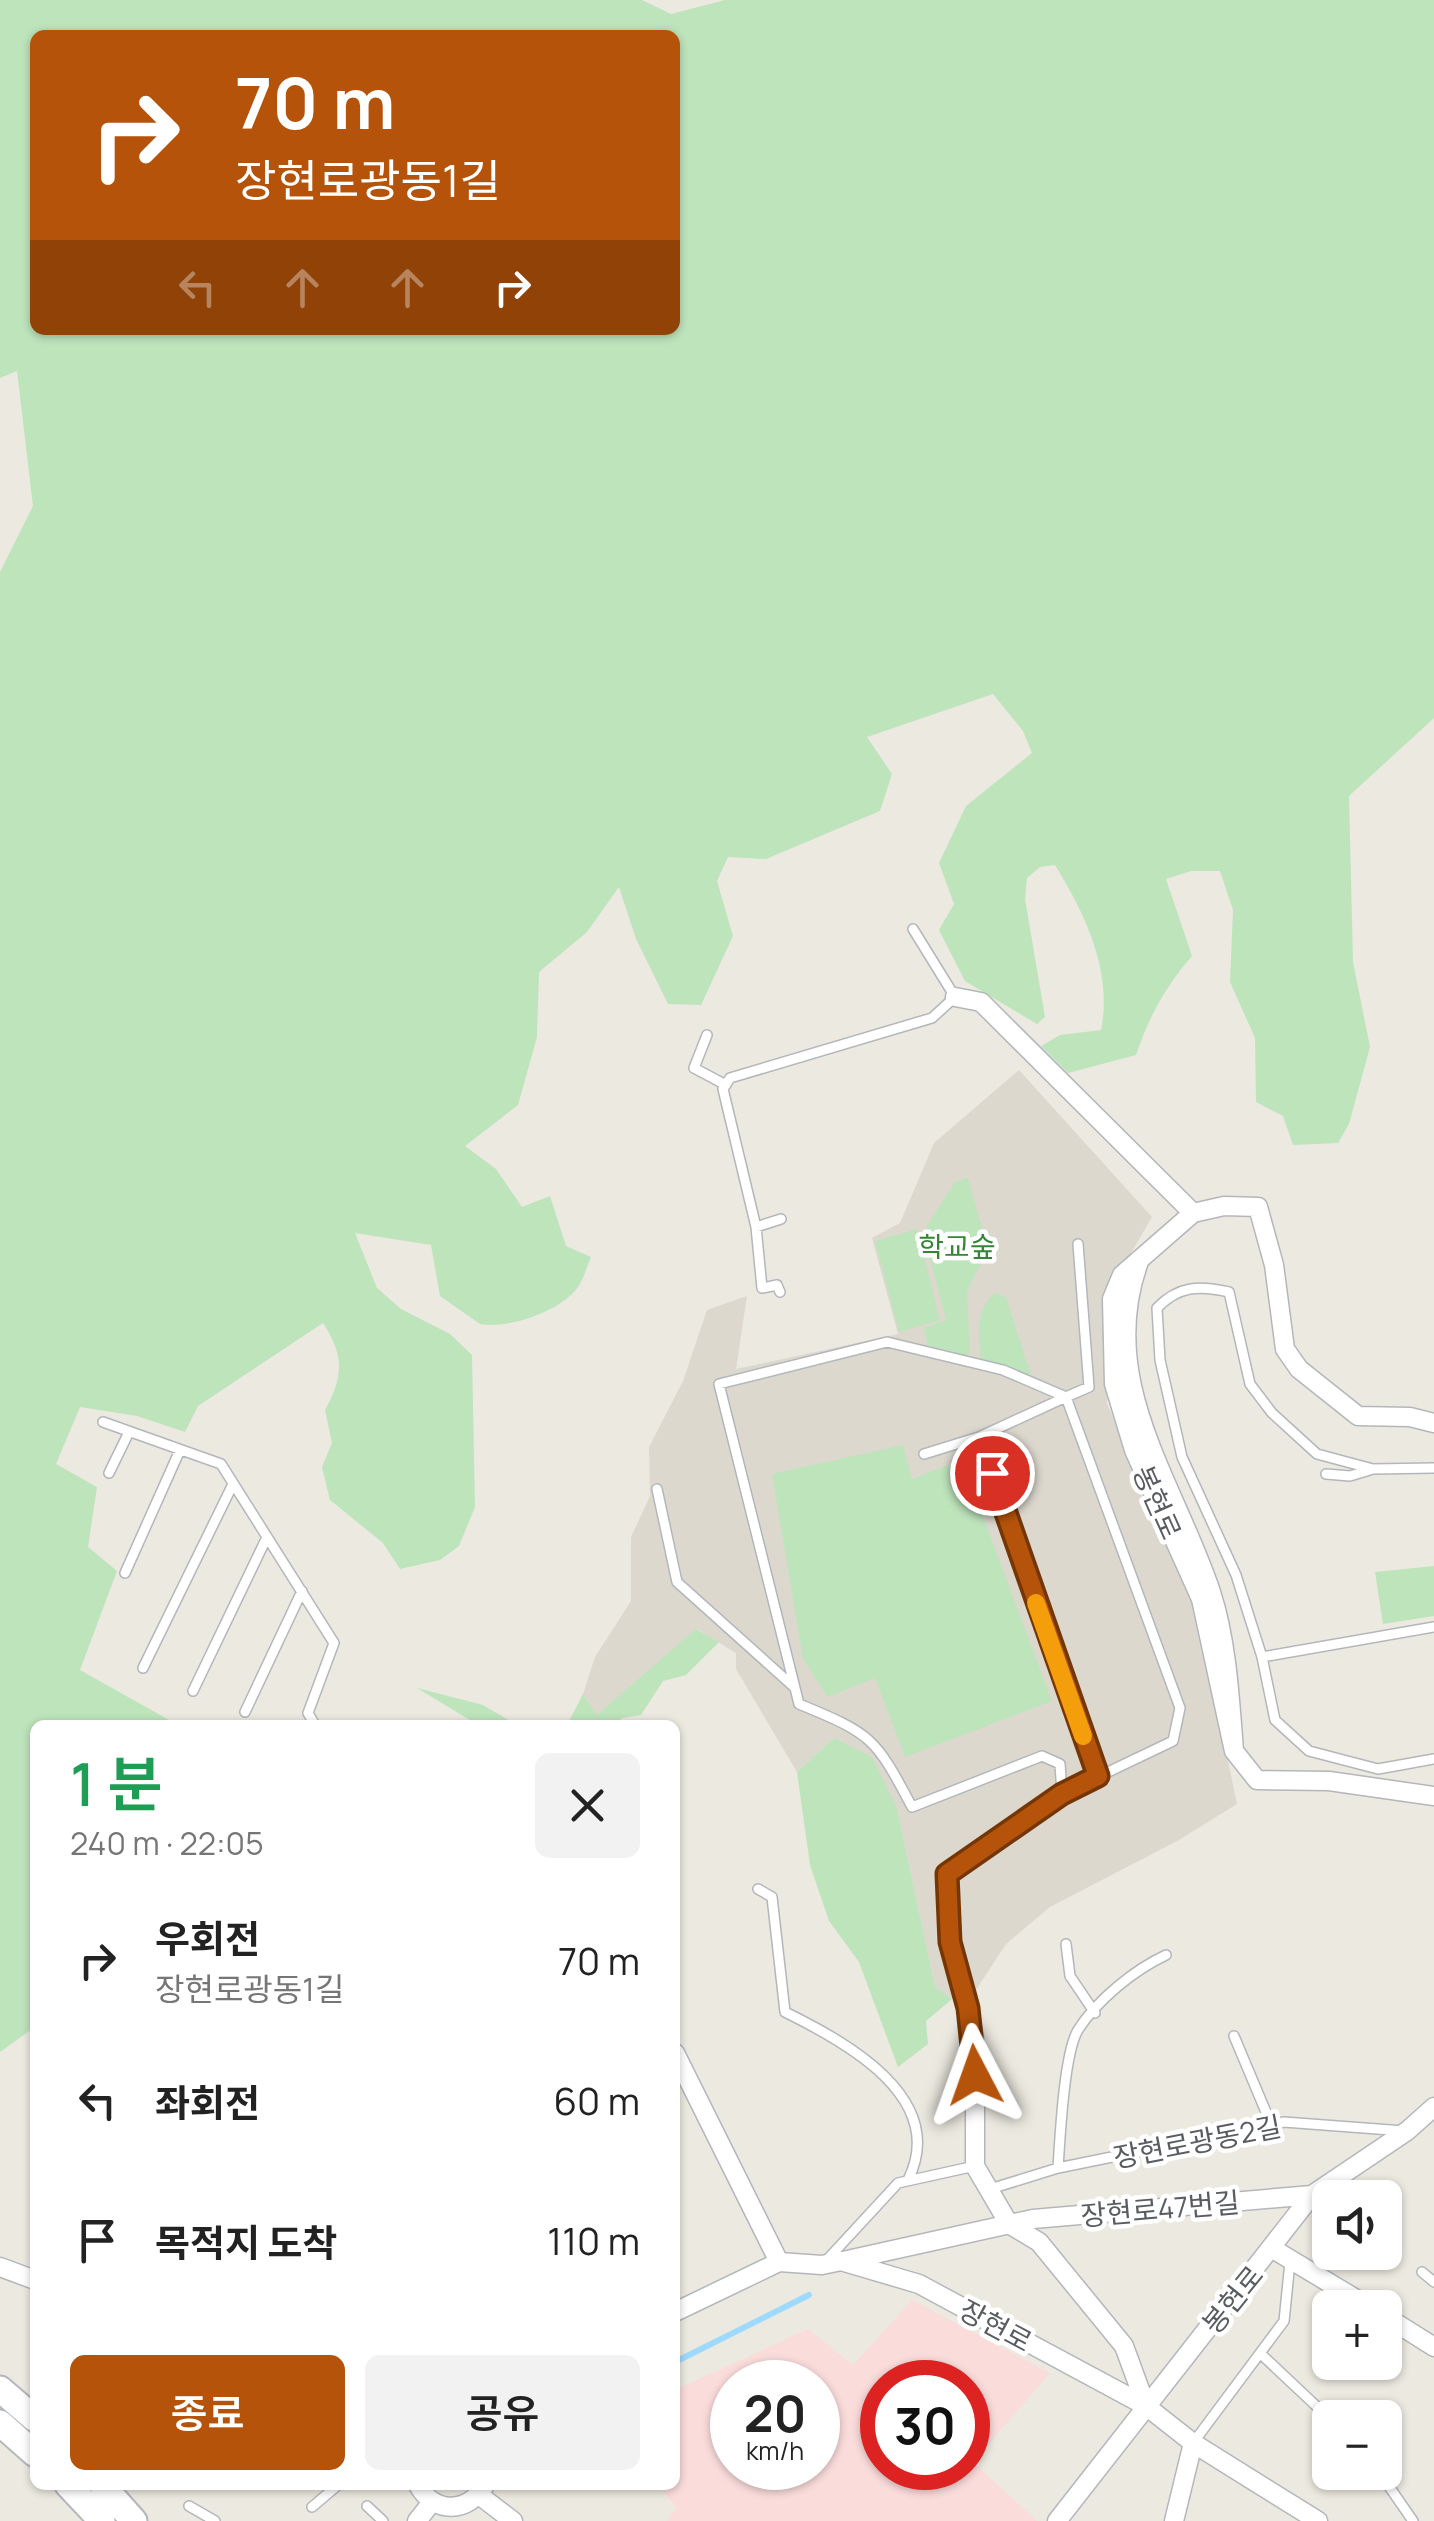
<!DOCTYPE html>
<html lang="ko">
<head>
<meta charset="utf-8">
<style>
	body { margin:0; font-family:Manrope,"Noto Sans KR",sans-serif; background:#f2f2f2; color:#222; height:100vh; display:flex; flex-direction:column; font-size:38px; white-space:nowrap }
	* { box-sizing:border-box; margin:0 }
	p { font-size:32px; color:#767676 }
	.icon { flex:none; width:55px; height:55px; fill:none; stroke:currentColor; stroke-width:2; stroke-linecap:round; stroke-linejoin:round }
	.map { position:relative; flex:1; overflow:hidden }
	.details { position:absolute; left:30px; top:1720px; width:650px; height:770px; display:flex; flex-direction:column; background:#fff; border-radius:15px; box-shadow:0 2px 8px #0004 }
	.details>* { flex:none }
	.top-card { position:absolute; left:30px; top:30px; width:650px; height:305px; border-radius:15px; box-shadow:0 2px 8px #0004; background:#b45309; color:#fff; overflow:hidden }
	.buttons { position:absolute; left:1312px; top:2180px; display:grid; gap:20px }
	.buttons a { display:grid; place-items:center; width:90px; height:90px; border-radius:15px; background:#fff; box-shadow:0 2px 8px #0004; font-size:50px }
	.speed { position:absolute; left:710px; top:2360px; display:flex; gap:20px; font-size:50px; font-weight:700; text-align:center }
	.speed>* { display:grid; place-content:center; width:130px; height:130px; border-radius:50%; background:#fff; box-shadow:0 2px 8px #0004; line-height:1 }
	.speed small { font-size:25px; font-weight:400 }
	.speed .limit { border:15px solid #d22; background:#fff; color:#111 }
	.pin { position:absolute; display:grid; place-items:center; width:85px; height:85px; color:#fff; margin:-42px; border:5px solid #fff; border-radius:50%; box-shadow:0 2px 10px #0007 }
	.me { position:absolute; width:110px; margin:-55px; rotate:356deg; stroke-linejoin:round; filter:drop-shadow(0 0 8px #0008) }
	.turn { display:flex; align-items:center; gap:35px; height:210px; padding:0 40px; font-size:45px }
	.turn .icon { width:130px; height:130px; stroke-width:2.5 }
	.turn b { display:block; font-size:70px; line-height:85px }
	.lanes { display:flex; align-items:center; height:95px; padding:0 40px; background:#0003; justify-content:center; gap:50px; direction:ltr }
	.lanes .off { opacity:.35 }
	.round { display:grid; place-items:center; flex:none; width:105px; height:105px; border-radius:15px; background:#f2f2f2 }
	.overview { display:flex; align-items:center; justify-content:space-between; height:170px; padding:0 40px }
	h1 { font-size:60px; font-weight:600; line-height:75px; color:#1e9e55 }
	.action { display:flex; gap:20px; margin-top:auto; padding:20px 40px }
	.action a { flex:1; height:115px; border-radius:15px; background:#b45309; color:#fff; font-size:40px; font-weight:600; line-height:115px; text-align:center }
	.action a+a { background:#f2f2f2; color:#222 }
	ul { padding:0; list-style:none }
	li { display:flex; align-items:center; gap:30px; height:140px; padding:0 40px }
	li div { flex:1 }
	li b { display:block; font-size:38px }
	li em { font-style:normal }
	.map>svg:first-child { display:block }
	.education { fill:#dcd8ce }
	.medical { fill:#fadcdb; fill-rule:evenodd }
	.green { fill:#bee4bc; fill-rule:evenodd }
	.lines { fill:none; stroke-linecap:round; stroke-linejoin:round }
	.stream { stroke:#9ed9fe; stroke-width:6 }
	.service-casing { stroke:#b3b7bb; stroke-width:12 }
	.minor-casing { stroke:#b3b7bb; stroke-width:21 }
	.secondary-casing { stroke:#b4b8bd; stroke-width:29 }
	.service { stroke:#fff; stroke-width:9 }
	.minor { stroke:#fff; stroke-width:18 }
	.secondary { stroke:#fff; stroke-width:25 }
	.route-casing { stroke:#753606; stroke-width:25 }
	.route { stroke:#b45309; stroke-width:18 }
	.slow { stroke:#f59e0b; stroke-width:18 }
	.labels { text-anchor:middle; dominant-baseline:central; stroke-width:9; stroke-linejoin:round; paint-order:stroke }
	.park-label { font-size:28px; fill:#358535; stroke:#fff }
	.street-label { font-size:28px; fill:#595d61; stroke:#fff }
</style>
</head>
<body>
<div class="map">
<svg width="1434" height="2521" viewBox="0 0 1434 2521">
	<rect width="100%" height="100%" fill="#ece9e0"/>
	<!-- education -->
	<path class="education" d="M1019 1070 1152 1217 1105 1298 1107 1404 1194 1598 1237 1804 1179 1840 1050 1907 1006 1944 976 1990 952 1999 935 1988 897 1808 834 1738 797 1772 736 1669V1653L697 1629 597 1716 583 1694 595 1657 631 1601V1537L650 1496 649 1447 683 1381 707 1310 747 1296 736 1369 898 1334 872 1238 900 1223 934 1143Z"/>
	<!-- medical -->
	<path class="medical" d="M912 2300 1050 2373 973 2462 1037 2521H667L677 2507 657 2485H675V2390L808 2329 853 2365ZM732 2382H818V2468H732ZM882 2382H968V2468H882Z"/>
	<!-- green -->
	<path class="green" d="M0 0H642L671 14 725 0H1434V718L1349 796 1353 962 1370 1047 1349 1124 1338 1143 1293 1145 1283 1116 1256 1102 1255 1038 1230 982 1233 910 1220 871H1191L1166 879 1192 956C1165 987 1149 1017 1136 1055L1068 1073 1041 1046 1060 1035 1101 1030C1113 971 1085 914 1055 865L1040 867 1027 878 1025 899 1045 1017 1037 1024 965 981 939 930 954 904 939 863 966 806 1032 753 1023 731 993 694 867 737 892 774 880 811 766 859 728 857 717 881 733 936 701 1005 668 1004 636 939 619 887 587 932 539 972 537 1037 518 1105 465 1146 496 1169 522 1207 550 1196 566 1246 591 1257C586 1268 583 1283 574 1292 554 1313 508 1329 480 1324L440 1296 431 1245 355 1233 377 1288 401 1309 450 1334 472 1355 475 1507 459 1546 440 1560 400 1569 383 1543 330 1500 322 1467 332 1443 325 1410C344 1376 344 1355 323 1323L198 1406 185 1432 137 1416 80 1407 56 1464 97 1487 88 1547 117 1571 80 1670 178 1725H35V2027L0 2052V572L33 506 17 371 0 378ZM35 35H675V330H35Z
		M968 1178 988 1250 967 1291 970 1353 964 1356 928 1345 924 1328 946 1320 923 1232 955 1182Z
		M917 1229 940 1320 899 1332 875 1241Z
		M995 1293 1006 1297 1031 1376 981 1362C979 1335 974 1311 995 1293Z
		M903 1445 912 1479 962 1460 1052 1701 905 1757 875 1678 828 1697 803 1659 772 1474Z
		M1434 1566V1616L1383 1624 1375 1572Z
		M696 1629 719 1642 686 1675 663 1681 641 1715 622 1718 616 1725H567L583 1694 597 1715Z
		M417 1688 483 1705 517 1725H478Z
		M834 1738 872 1757 897 1808 935 1987 952 1999 926 2021 928 2044 898 2067 859 1962 829 1921 810 1865 797 1772Z"/>
	<g class="lines">
		<!-- stream -->
		<path class="stream" d="M675 2362 809 2295"/>
		<!-- service casing -->
		<g class="service-casing">
			<path id="service" d="M707 1035 694 1068 726 1085
				M756 1227 781 1219
				M780 1292 777 1285 762 1288 756 1227 723 1089 730 1078 932 1018 955 997 913 929
				M103 1422 221 1464 334 1643 308 1713 315 1725
				M979 1437 1099 1776
				M924 1454 979 1437 1066 1397
				M1434 1468 1373 1469 1317 1454 1272 1413 1250 1384 1229 1292C1199 1285 1178 1286 1157 1308L1160 1360 1182 1457 1236 1575 1262 1657 1275 1720 1309 1751 1378 1769 1434 1759
				M109 1473 129 1432
				M1326 1474 1350 1476 1370 1470
				M657 1489 677 1582 794 1687
				M125 1573 180 1450
				M1262 1657 1434 1627
				M143 1668 233 1484
				M193 1691 267 1537
				M245 1712 302 1591
				M1062 1794 1173 1741 1180 1708 1066 1397 1089 1387 1078 1244
				M758 1889 772 1897 785 2012C846 2042 949 2098 908 2180
				M1066 1944 1070 1976 1095 2013
				M968 2007 949 1942 947 1875 1062 1794 1060 1764 1042 1756 912 1807C875 1737 872 1734 799 1704L719 1384 887 1342 1003 1370 1066 1397
				M1234 2036 1271 2124
				M1058 2168C1060 2138 1064 2053 1078 2030 1097 2000 1134 1970 1166 1955
				M990 2189 1058 2168 1284 2122 1404 2131
				M825 2262 898 2183 975 2166
				M1422 2272 1434 2282
				M1262 2355 1330 2419
				M1193 2443 1284 2321 1290 2262
				M1379 2472 1413 2521
				M189 2506 215 2521
				M367 2506 383 2521
				M312 2507 338 2485"/>
		</g>
		<!-- minor casing -->
		<g class="minor-casing">
			<path id="minor" d="M955 997 981 1002 1193 1213
				M1140 1259C1094 1380 1174 1481 1211 1592 1227 1641 1230 1699 1234 1751L1201 1599 1134 1450 1114 1384 1112 1299 1122 1275 1193 1213 1224 1206 1258 1207 1274 1265 1285 1349 1299 1369 1358 1416 1410 1417 1434 1423
				M1234 1751 1257 1780 1329 1781 1434 1796
				M968 2007 975 2044V2166L1009 2224 1039 2242 1124 2346 1146 2406
				M675 2053 779 2262
				M1273 2249 1371 2308
				M843 2261 1033 2219 1312 2195
				M0 2267 35 2280
				M675 2312 779 2262 822 2265 841 2261 919 2284 1146 2406 1193 2443 1318 2521
				M1385 2316 1434 2347
				M418 2485C435 2515 468 2513 485 2485
				M479 2495 513 2521
				M417 2521 432 2502
				M1057 2521 1312 2195 1407 2131 1434 2107
				M1174 2521 1193 2443"/>
		</g>
		<!-- secondary casing -->
		<g class="secondary-casing">
			<path id="secondary" d="M0 2389 35 2419
				M0 2423 35 2454
				M68 2485 102 2521
				M102 2485 134 2521"/>
		</g>
		<!-- service -->
		<use href="#service" class="service"/>
		<!-- minor -->
		<use href="#minor" class="minor"/>
		<!-- secondary -->
		<use href="#secondary" class="secondary"/>
	</g>
	<g class="lines">
		<!-- route casing -->
		<g class="route-casing">
			<path id="route" d="M975 2075 968 2008 950 1942 947 1874 1062 1794 1098 1776 992 1473"/>
		</g>
		<!-- route -->
		<use href="#route" class="route"/>
		<!-- slow -->
		<path class="slow" d="M1036 1603 1083 1736"/>
	</g>
	<g class="labels">
		<!-- park labels -->
		<g class="park-label">
			<text x="957" y="1246">학교숲</text>
		</g>
		<!-- street labels -->
		<g class="street-label">
			<text transform="translate(1158 1502) rotate(66)">봉현로</text>
			<text transform="translate(1197 2141) rotate(-11)">장현로광동2길</text>
			<text transform="translate(1160 2208) rotate(-5)">장현로47번길</text>
			<text transform="translate(1232 2299) rotate(-51)">봉현로</text>
			<text transform="translate(996 2325) rotate(28)">장현로</text>
		</g>
	</g>
</svg>
<div class="buttons">
<a><svg class="icon" aria-label="sound" viewBox="0 0 24 24"><path d="M4 9h4l5-4v14l-5-4H4zM17 9q2 3 0 6"/></svg></a>
<a>+</a>
<a>−</a>
</div>
<div class="speed"><div>20<small>km/h</small></div><div class="limit">30</div></div>
<div class="pin" style="left:992px;top:1473px;background:#d93025"><svg class="icon" aria-label="arrive" viewBox="0 0 24 24"><path d="M6 21V4h12l-3 4 3 4H6"/></svg></div>
<svg class="me" style="left:975px;top:2075px" viewBox="-20 -20 40 40"><path d="M0-17L14 15 0 8-14 15z" fill="#b45309" stroke="#fff" stroke-width="4"/></svg>
<div class="top-card">
<div class="turn"><svg class="icon" aria-label="right" viewBox="0 0 24 24"><path d="M7 20v-9h11M14 6l5 5-5 5"/></svg><div><b>70 m</b>장현로광동1길</div></div>
<div class="lanes"><svg class="icon off" aria-label="left" viewBox="0 0 24 24"><path d="M17 20v-9H6M10 6l-5 5 5 5"/></svg><svg class="icon off" aria-label="ahead" viewBox="0 0 24 24"><path d="M12 20V5M6 11l6-6 6 6"/></svg><svg class="icon off" aria-label="ahead" viewBox="0 0 24 24"><path d="M12 20V5M6 11l6-6 6 6"/></svg><svg class="icon" aria-label="right" viewBox="0 0 24 24"><path d="M7 20v-9h11M14 6l5 5-5 5"/></svg></div>
</div>
<section class="details">
<div class="overview"><div><h1>1 분</h1><p>240 m · 22:05</p></div><a class="round"><svg class="icon" aria-label="close" viewBox="0 0 24 24"><path d="M6 6l12 12M18 6L6 18"/></svg></a></div>
<ul>
<li><svg class="icon" aria-label="right" viewBox="0 0 24 24"><path d="M7 20v-9h11M14 6l5 5-5 5"/></svg><div><b>우회전</b><p>장현로광동1길</p></div><em>70 m</em></li>
<li><svg class="icon" aria-label="left" viewBox="0 0 24 24"><path d="M17 20v-9H6M10 6l-5 5 5 5"/></svg><div><b>좌회전</b></div><em>60 m</em></li>
<li><svg class="icon" aria-label="arrive" viewBox="0 0 24 24"><path d="M6 21V4h12l-3 4 3 4H6"/></svg><div><b>목적지 도착</b></div><em>110 m</em></li>
</ul>
<div class="action"><a>종료</a><a>공유</a></div>
</section>
</div>
</body>
</html>
